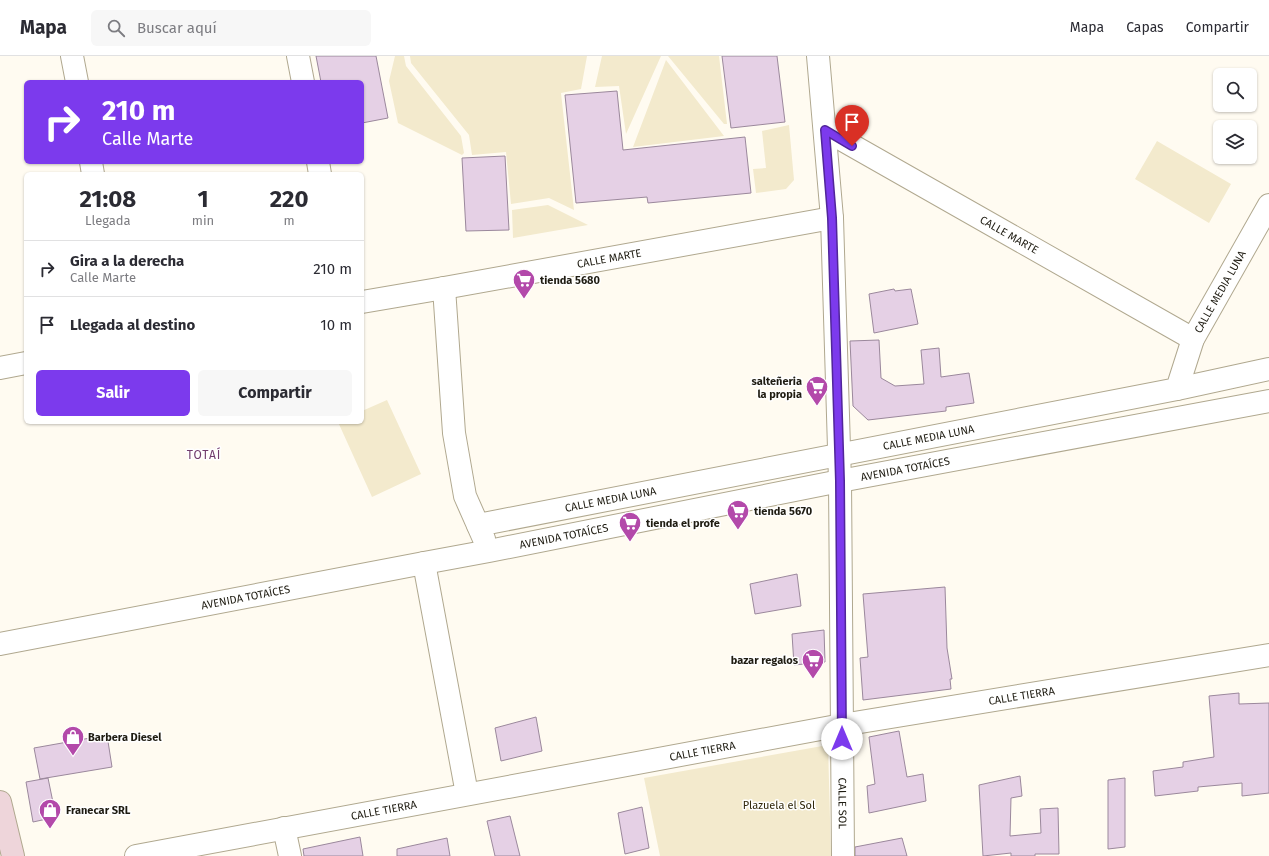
<!DOCTYPE html>
<html lang="es">
<head>
<meta charset="utf-8">
<style>
	body { margin:0; font-family:"Fira Sans",sans-serif; background:#f7f7f7; color:#2b2b33; height:100vh; display:flex; flex-direction:column; font-size:15px; white-space:nowrap }
	* { box-sizing:border-box; margin:0 }
	p { font-size:13px; color:#7c7c81 }
	.icon { flex:none; width:22px; height:22px; fill:none; stroke:currentColor; stroke-width:2; stroke-linecap:round; stroke-linejoin:round }
	.map { position:relative; flex:1; overflow:hidden }
	.side { position:absolute; left:24px; top:116px; width:340px; height:252px; display:flex; flex-direction:column; background:#fff; border-radius:6px; box-shadow:0 1px 3px #0004 }
	.side>* { flex:none }
	.banner { position:absolute; left:24px; top:24px; width:340px; height:84px; border-radius:6px; box-shadow:0 1px 3px #0004; background:#7c3aed; color:#fff; overflow:hidden }
	.buttons { position:absolute; left:1213px; top:12px; display:grid; gap:8px }
	.buttons a { display:grid; place-items:center; width:44px; height:44px; border-radius:6px; background:#fff; box-shadow:0 1px 3px #0004; font-size:20px }
	.pin { position:absolute; display:grid; place-items:center; width:34px; height:34px; color:#fff; margin:-41px -17px; border-radius:50% 50% 50% 0; rotate:-45deg; box-shadow:0 0 4px #0007 }
	.pin .icon { rotate:45deg }
	.me { position:absolute; width:44px; margin:-22px; rotate:0deg; stroke-linejoin:round; filter:drop-shadow(0 0 3px #0008) }
	.turn { display:flex; align-items:center; gap:14px; height:84px; padding:0 12px; font-size:18px }
	.turn .icon { width:52px; height:52px; stroke-width:2.5 }
	.turn b { display:block; font-size:28px; line-height:34px }
	.eta { display:flex; justify-content:space-evenly; align-items:center; height:68px; text-align:center }
	.eta b { font-size:24px; font-weight:700; line-height:28px }
	.action { display:flex; gap:8px; margin-top:auto; padding:8px 12px }
	.action a { flex:1; height:46px; border-radius:6px; background:#7c3aed; color:#fff; font-size:16px; font-weight:700; line-height:46px; text-align:center }
	.action a+a { background:#f7f7f7; color:#2b2b33 }
	ul { padding:0; list-style:none }
	li { display:flex; align-items:center; gap:12px; height:56px; padding:0 12px; border-top:1px solid #e1e1e2 }
	li div { flex:1 }
	li b { display:block; font-size:15px }
	li em { font-style:normal }
	header { display:flex; align-items:center; gap:24px; box-sizing:border-box; height:56px; padding:0 20px; background:#fff; border-bottom:1px solid #e1e1e2 }
	header strong { font-size:19px }
	nav { display:flex; gap:22px; margin-inline-start:auto; font-size:14px }
	.search { width:280px; height:36px; background:#f7f7f7; display:flex; align-items:center; gap:10px; box-sizing:border-box; padding:0 14px; border-radius:6px; color:#7c7c81; font-size:15px }
	.map>svg:first-child { display:block }
	.green { fill:#f3eacd }
	.building { fill:#e5d0e5; stroke:#9b889c }
	.lines { fill:none; stroke-linecap:round; stroke-linejoin:round }
	.street-casing { stroke:#b0a88f; stroke-width:24 }
	.secondary-casing { stroke:#b0a88f; stroke-width:24 }
	.street { stroke:#fff; stroke-width:22 }
	.secondary { stroke:#eed5da; stroke-width:22 }
	.route-casing { stroke:#51269a; stroke-width:10 }
	.route { stroke:#7c3aed; stroke-width:7 }
	.labels { text-anchor:middle; dominant-baseline:central; stroke-width:3; stroke-linejoin:round; paint-order:stroke }
	.street-label { font-size:11px; fill:#1f1c12; stroke:#fff }
	.poi-label { font-size:11px; font-weight:bold; fill:#1f1c12; stroke:#fff; text-anchor:start }
	.park-label { font-size:11px; fill:#32290c; stroke:#fff }
	.neighbourhood-label { font-size:12px; letter-spacing:1px; fill:#713c6c; stroke:#fff }
</style>
</head>
<body>
<header>
<strong>Mapa</strong>
<div class="search"><svg class="icon" aria-label="search" viewBox="0 0 24 24"><circle cx="10" cy="10" r="6"/><path d="M15 15l6 6"/></svg>Buscar aquí</div>
<nav><a>Mapa</a><a>Capas</a><a>Compartir</a></nav>
</header>
<div class="map">
<svg width="1269" height="800" viewBox="0 0 1269 800">
	<rect width="100%" height="100%" fill="#fffbf1"/>
	<!-- green -->
	<path class="green" d="M395 0H404L406 10 461 80 464 97 462 99 398 67 389 25Z
		M410 0H587L581 33 561 37 574 154 549 142 511 148 506 96 472 99 469 79 411 7Z
		M602 0H661L626 78 619 30 595 31Z
		M668 0H719L727 68H724Z
		M666 4 724 80 633 91Z
		M789 69 794 124 786 133 756 137 753 113 766 112 762 75Z
		M1157 85 1231 128 1209 167 1135 123Z
		M548 149 588 169 513 182 512 154Z
		M387 344 421 418 372 441 338 366H362V355Z
		M828 689 831 800H660L644 722Z"/>
	<!-- building -->
	<path class="building" d="M316 0H376L388 62 362 67V26H321Z
		M722 0H777L785 66 731 72Z
		M617 35 623 94 745 81 751 137 648 147 647 141 576 147 565 39Z
		M505 100 509 174 466 175 462 102Z
		M894 233 895 235 911 233 918 268 874 277 869 238Z
		M879 284 881 322 895 330 924 328 921 294 939 292 941 321 969 317 974 347 946 351V355L868 364 853 350 850 285Z
		M797 518 801 550 755 558 750 528Z
		M945 531 947 592 952 623H950L951 633 863 644 860 602 868 601 863 538Z
		M824 574 825 606 794 609 792 578Z
		M1239 637V648L1269 647V737L1242 740V727L1198 731V735L1155 740 1153 715 1183 711V706L1214 701 1209 640Z
		M536 661 542 695 501 705 495 672Z
		M899 675 907 721 923 718 926 745 869 757 867 730 875 728 869 681Z
		M107 679 112 711 40 723 34 692Z
		M1020 720 1022 740 1011 742 1010 780 1041 777 1040 753 1058 752 1059 798H1035V800H1011V797L983 800 979 729Z
		M48 722 56 761 33 766 26 726Z
		M1125 722V791L1108 793V724Z
		M642 751 649 792 625 798 618 757Z
		M510 760 520 800H495L487 765Z
		M360 781 363 800H304L303 793Z
		M447 782 450 800H397V793Z
		M902 782 907 800H855V791Z"/>
	<g class="lines">
		<!-- street casing -->
		<g class="street-casing">
			<g id="street">
				<path d="M72 0 77 26"/>
				<path d="M298 0 303 26"/>
				<path id="s1" d="M818 0 832 162 840 425 843 800"/>
				<path id="s2" d="M825 74 1193 283"/>
				<path d="M91 106 93 118"/>
				<path d="M318 106 320 118"/>
				<path d="M444 232 454 377 465 440 484 483"/>
				<path id="s3" d="M362 246 444 232 832 162"/>
				<path d="M0 312 26 307"/>
				<path d="M1177 333 1269 313"/>
				<path id="s4" d="M478 469 1177 333 1193 283 1269 149"/>
				<path d="M424 507 467 738"/>
				<path id="s5" d="M0 588 424 507 489 495 840 425 1269 345"/>
				<path d="M284 772 290 800"/>
				<path id="s6" d="M136 800 842 669 1269 599"/>
			</g>
		</g>
		<!-- secondary casing -->
		<g class="secondary-casing">
			<path id="secondary" d="M0 746 13 800"/>
		</g>
		<!-- street -->
		<use href="#street" class="street"/>
		<!-- secondary -->
		<use href="#secondary" class="secondary"/>
	</g>
	<g class="lines">
		<!-- route casing -->
		<g class="route-casing">
			<path id="route" d="M842 683 840 425 832 162 825 74 852 90"/>
		</g>
		<!-- route -->
		<use href="#route" class="route"/>
	</g>
	<!-- icons -->
	<defs>
		<g id="supermarket-pin" transform="scale(1.15)"><path d="M0 17L-7.5 6A9.5 9.5 0 1 1 7.5 6Z" fill="#b349aa" stroke="#fff"/><path d="M-6-5.5h2.5l.6 2H6L4.5 2H-2.5L-4.4-4H-6ZM-1.5 3.2a1.3 1.3 0 1 0 .1 0ZM3 3.2a1.3 1.3 0 1 0 .1 0Z" fill="#fff"/></g>
		<g id="shop-pin" transform="scale(1.15)"><path d="M0 17L-7.5 6A9.5 9.5 0 1 1 7.5 6Z" fill="#b349aa" stroke="#fff"/><path d="M-5-2.5h2.3a2.7 3.5 0 0 1 5.4 0H5L5.5 6h-11ZM-1.5-2.5h3a1.5 2.3 0 0 0-3 0Z" fill="#fff"/></g>
	</defs>
	<g fill-rule="evenodd">
		<use href="#supermarket-pin" x="524" y="224"/>
		<use href="#supermarket-pin" x="817" y="331"/>
		<use href="#supermarket-pin" x="738" y="455"/>
		<use href="#supermarket-pin" x="630" y="467"/>
		<use href="#supermarket-pin" x="813" y="604"/>
		<use href="#shop-pin" x="73" y="681"/>
		<use href="#shop-pin" x="50" y="754"/>
	</g>
	<g class="labels">
		<!-- street labels -->
		<g class="street-label">
			<text stroke="none"><textPath href="#s2" startOffset="212">CALLE MARTE</textPath></text>
			<text stroke="none"><textPath href="#s3" startOffset="251">CALLE MARTE</textPath></text>
			<text stroke="none"><textPath href="#s4" startOffset="819">CALLE MEDIA LUNA</textPath></text>
			<text stroke="none"><textPath href="#s4" startOffset="459">CALLE MEDIA LUNA</textPath></text>
			<text stroke="none"><textPath href="#s5" startOffset="922">AVENIDA TOTAÍCES</textPath></text>
			<text stroke="none"><textPath href="#s4" startOffset="135">CALLE MEDIA LUNA</textPath></text>
			<text stroke="none"><textPath href="#s5" startOffset="574">AVENIDA TOTAÍCES</textPath></text>
			<text stroke="none"><textPath href="#s5" startOffset="250">AVENIDA TOTAÍCES</textPath></text>
			<text stroke="none"><textPath href="#s6" startOffset="900">CALLE TIERRA</textPath></text>
			<text stroke="none"><textPath href="#s6" startOffset="576">CALLE TIERRA</textPath></text>
			<text stroke="none"><textPath href="#s1" startOffset="748">CALLE SOL</textPath></text>
			<text stroke="none"><textPath href="#s6" startOffset="252">CALLE TIERRA</textPath></text>
		</g>
		<!-- poi labels -->
		<g class="poi-label">
			<text x="540" y="224">tienda 5680</text>
			<text x="802" y="325" text-anchor="end">salteñeria<tspan x="802" dy="13">la propia</tspan></text>
			<text x="754" y="455">tienda 5670</text>
			<text x="646" y="467">tienda el profe</text>
			<text x="798" y="604" text-anchor="end">bazar regalos</text>
			<text x="88" y="681">Barbera Diesel</text>
			<text x="66" y="754">Franecar SRL</text>
		</g>
		<!-- park labels -->
		<g class="park-label">
			<text x="779" y="749">Plazuela el Sol</text>
		</g>
		<!-- neighbourhood labels -->
		<g class="neighbourhood-label">
			<text x="204" y="399">TOTAÍ</text>
		</g>
	</g>
</svg>
<div class="buttons">
<a><svg class="icon" aria-label="search" viewBox="0 0 24 24"><circle cx="10" cy="10" r="6"/><path d="M15 15l6 6"/></svg></a>
<a><svg class="icon" aria-label="layers" viewBox="0 0 24 24"><path d="M12 4l9 5-9 5-9-5zM3 14l9 5 9-5"/></svg></a>
</div>
<div class="pin" style="left:852px;top:90px;background:#d93025"><svg class="icon" aria-label="arrive" viewBox="0 0 24 24"><path d="M6 21V4h12l-3 4 3 4H6"/></svg></div>
<svg class="me" style="left:842px;top:683px" viewBox="-20 -20 40 40"><circle r="19" fill="#fff"/><path d="M0-13L10 11 0 6-10 11z" fill="#7c3aed"/></svg>
<div class="banner">
<div class="turn"><svg class="icon" aria-label="right" viewBox="0 0 24 24"><path d="M7 20v-9h11M14 6l5 5-5 5"/></svg><div><b>210 m</b>Calle Marte</div></div>
</div>
<section class="side">
<div class="eta">
<div><b>21:08</b><p>Llegada</p></div>
<div><b>1</b><p>min</p></div>
<div><b>220</b><p>m</p></div>
</div>
<ul>
<li><svg class="icon" aria-label="right" viewBox="0 0 24 24"><path d="M7 20v-9h11M14 6l5 5-5 5"/></svg><div><b>Gira a la derecha</b><p>Calle Marte</p></div><em>210 m</em></li>
<li><svg class="icon" aria-label="arrive" viewBox="0 0 24 24"><path d="M6 21V4h12l-3 4 3 4H6"/></svg><div><b>Llegada al destino</b></div><em>10 m</em></li>
</ul>
<div class="action"><a>Salir</a><a>Compartir</a></div>
</section>
</div>
</body>
</html>
